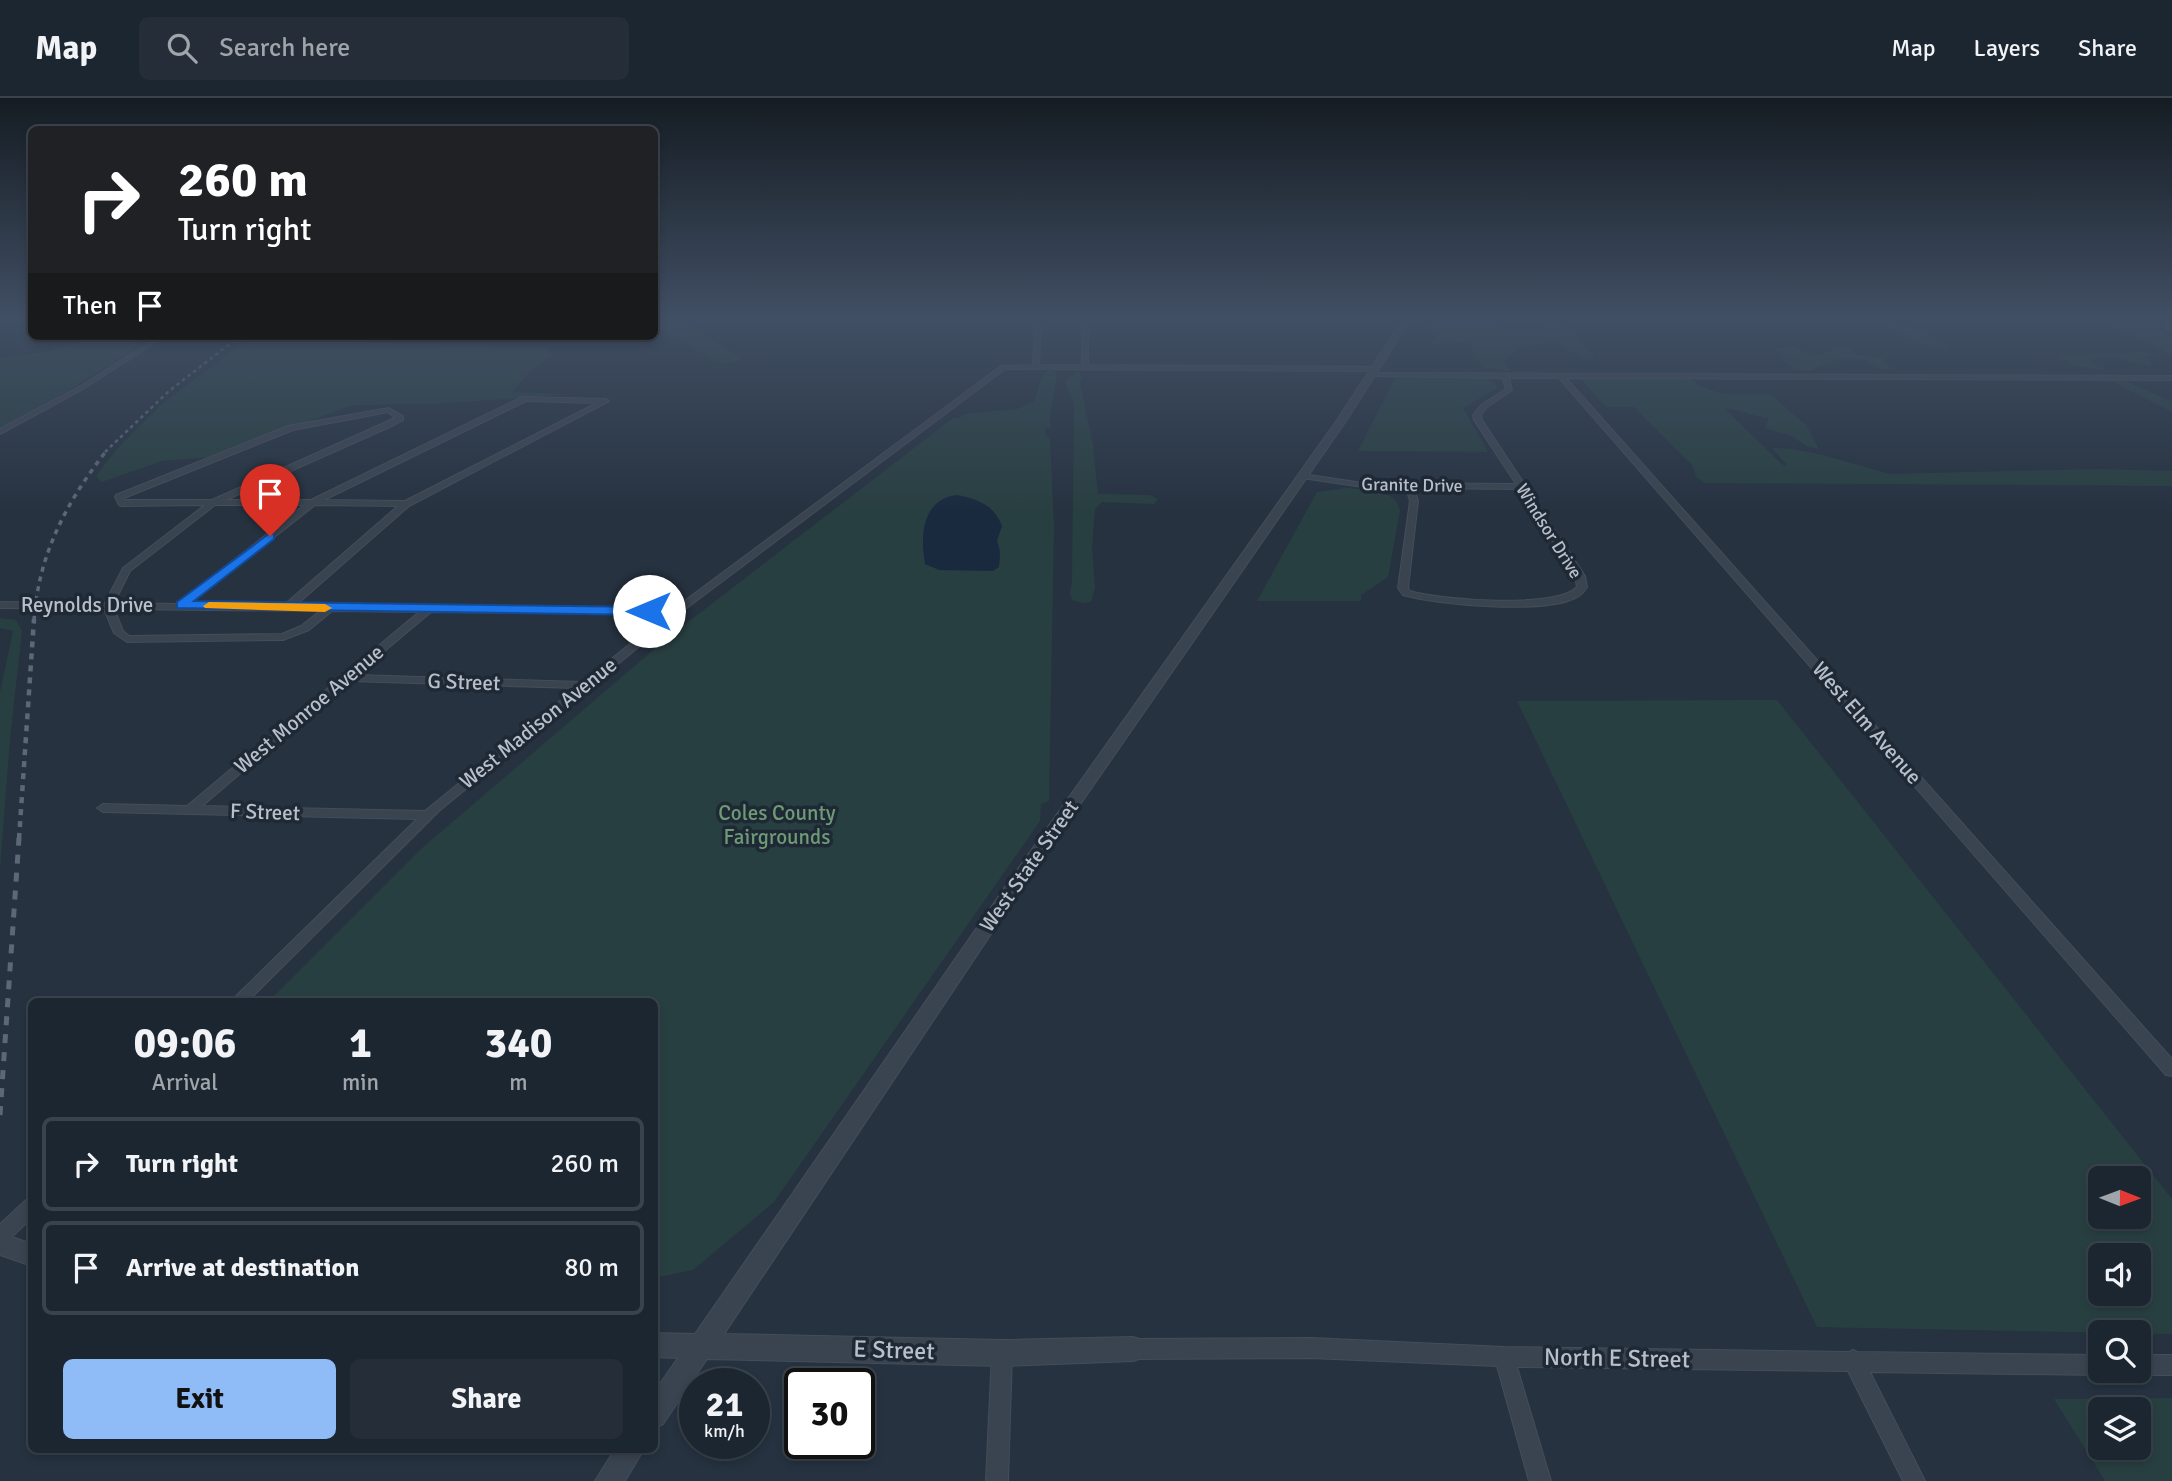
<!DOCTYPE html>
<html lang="en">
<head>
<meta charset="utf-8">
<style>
	body { margin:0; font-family:Signika,sans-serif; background:#252e38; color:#f1f3f6; height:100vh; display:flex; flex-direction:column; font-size:26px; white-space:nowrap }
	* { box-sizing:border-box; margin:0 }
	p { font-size:23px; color:#a0a5ab }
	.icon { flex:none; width:38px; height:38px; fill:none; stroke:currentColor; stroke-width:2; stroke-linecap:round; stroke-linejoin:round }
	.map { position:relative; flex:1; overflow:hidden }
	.details { position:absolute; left:28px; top:900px; width:630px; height:455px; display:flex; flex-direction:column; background:#1c2630; border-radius:10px; box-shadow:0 4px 10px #0003,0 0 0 2px #3a434c }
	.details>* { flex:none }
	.banner { position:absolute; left:28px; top:28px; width:630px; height:214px; border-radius:10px; box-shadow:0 4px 10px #0003,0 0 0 2px #3a434c; background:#202124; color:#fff; overflow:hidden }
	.needle { width:46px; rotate:91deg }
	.tools { position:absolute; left:2088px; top:1068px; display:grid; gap:14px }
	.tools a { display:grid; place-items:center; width:63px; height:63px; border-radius:10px; background:#1c2630; box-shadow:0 4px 10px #0003,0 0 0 2px #3a434c; font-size:35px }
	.speed { position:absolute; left:679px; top:1270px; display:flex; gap:14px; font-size:35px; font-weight:700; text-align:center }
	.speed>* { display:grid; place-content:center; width:91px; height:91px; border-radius:50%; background:#1c2630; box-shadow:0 4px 10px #0003,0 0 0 2px #3a434c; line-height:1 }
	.speed small { font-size:18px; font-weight:400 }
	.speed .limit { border:4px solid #111; border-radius:10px; background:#fff; color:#111 }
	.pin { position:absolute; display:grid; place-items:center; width:60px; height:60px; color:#fff; margin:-72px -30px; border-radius:50% 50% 50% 0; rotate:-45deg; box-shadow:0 0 7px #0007 }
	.pin .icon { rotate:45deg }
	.me { position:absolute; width:77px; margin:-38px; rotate:270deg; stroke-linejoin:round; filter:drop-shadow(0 0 5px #0008) }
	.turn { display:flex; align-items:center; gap:24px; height:147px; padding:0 35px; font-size:32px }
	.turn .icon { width:91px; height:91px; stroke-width:2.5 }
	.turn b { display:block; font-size:49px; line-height:60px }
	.then { display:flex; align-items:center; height:66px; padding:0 35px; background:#0003; gap:14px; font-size:26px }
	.eta { display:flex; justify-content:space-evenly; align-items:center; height:119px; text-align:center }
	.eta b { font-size:42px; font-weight:700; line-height:49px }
	.action { display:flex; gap:14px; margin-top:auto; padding:14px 35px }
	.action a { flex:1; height:80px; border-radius:10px; background:#8fbcf7; color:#111; font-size:28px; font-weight:700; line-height:80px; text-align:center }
	.action a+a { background:#252e38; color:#f1f3f6 }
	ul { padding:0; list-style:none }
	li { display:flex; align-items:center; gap:21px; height:94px; margin:0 14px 10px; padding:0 21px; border:4px solid #3a434c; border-radius:10px }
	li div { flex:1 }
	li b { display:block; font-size:26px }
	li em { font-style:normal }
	header { display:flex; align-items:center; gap:42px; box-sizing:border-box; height:98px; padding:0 35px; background:#1c2630; border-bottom:2px solid #3a434c }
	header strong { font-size:33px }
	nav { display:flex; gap:38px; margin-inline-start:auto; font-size:24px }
	.search { width:490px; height:63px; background:#252e38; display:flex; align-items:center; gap:18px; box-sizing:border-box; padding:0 24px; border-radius:10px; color:#a0a5ab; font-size:26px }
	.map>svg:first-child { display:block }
	.green { fill:#283f41; fill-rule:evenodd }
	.water { fill:#192a3f }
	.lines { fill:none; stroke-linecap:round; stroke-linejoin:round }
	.stream { stroke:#192a3f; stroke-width:2.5 }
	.minor-casing { stroke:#444d59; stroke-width:2 }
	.tertiary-casing { stroke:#444d59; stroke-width:2 }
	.minor { fill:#3a4450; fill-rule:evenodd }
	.tertiary { fill:#3a4450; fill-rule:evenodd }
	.rail-far3 { stroke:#5c6877; stroke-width:2.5; stroke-dasharray:3.5 3.5; stroke-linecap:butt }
	.rail-far2 { stroke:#5c6877; stroke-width:3.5; stroke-dasharray:5 5; stroke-linecap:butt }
	.rail-far1 { stroke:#5c6877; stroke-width:4.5; stroke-dasharray:6 6; stroke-linecap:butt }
	.rail { stroke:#5c6877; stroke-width:5; stroke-dasharray:9 9; stroke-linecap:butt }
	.route { fill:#1a73e8; stroke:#114b97; stroke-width:2 }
	.slow { fill:#f59e0b }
	.labels { text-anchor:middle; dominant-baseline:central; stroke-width:7; stroke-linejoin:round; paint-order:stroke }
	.far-street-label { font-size:18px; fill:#b7bfca; stroke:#1f2935 }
	.street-label { font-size:21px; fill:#b7bfca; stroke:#1f2935 }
	.park-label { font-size:21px; fill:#6e9b76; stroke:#1f2935 }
	.near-street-label { font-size:24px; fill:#b7bfca; stroke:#1f2935 }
</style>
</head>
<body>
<header>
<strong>Map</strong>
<div class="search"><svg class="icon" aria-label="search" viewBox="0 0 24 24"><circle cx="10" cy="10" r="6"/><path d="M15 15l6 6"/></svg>Search here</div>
<nav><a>Map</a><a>Layers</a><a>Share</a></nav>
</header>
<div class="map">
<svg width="2172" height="1383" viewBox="0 0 2172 1383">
	<rect width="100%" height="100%" fill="#263240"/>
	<!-- green -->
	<path class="green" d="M655 221H685C700 239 724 245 740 261 720 273 706 257 690 247 678 241 666 236 655 230Z
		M1429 221H1502L1500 230 1534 236 1549 235 1540 221H1559L1595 259 1584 262 1558 245 1523 248 1504 263 1511 273 1483 269 1468 244 1430 246 1437 239 1426 227Z
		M1877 221H1894L1945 246 1951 252 1921 246Z
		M2095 221H2172V256Z
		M252 238H349L353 244 537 249 549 251 550 258 529 274 513 294 571 296 434 306 353 307 211 359 162 363 102 384 96 378 116 352 162 306Z
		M94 242 143 245 58 299 0 331V260L47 254 66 247Z
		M1792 248 1812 258 1832 253 1833 249H1847L1856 257 1883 260 1882 263 1892 271 1885 272 1865 262 1844 260 1818 268 1812 273 1794 272 1775 251Z
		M2143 254 2157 257 2142 258 2151 264V268L2119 260H2087L2102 272 2075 267 2058 258Z
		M1051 270 1057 276 1050 319 1051 330H1045L1046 338 1050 339 1054 428 1049 703 1041 706 1040 723 774 1104 693 1172 655 1180 654 903H269L421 751 666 541 953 320H960L963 316 1017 311 1034 304 1042 277Z
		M1078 273 1082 278 1080 285 1093 347 1098 396 1150 397 1158 401 1154 406 1102 404 1095 411 1092 449 1095 490 1091 504 1083 505 1072 502 1070 495 1072 484 1074 305 1064 283Z
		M1395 280H1485L1494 284 1497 290 1463 310 1488 354 1358 353Z
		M1690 280C1713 300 1740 297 1770 296L1806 327 1819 351 1806 348 1792 338 1765 330 1769 320C1753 319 1741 311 1725 311L1784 368 1787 367 1772 350 1793 351 1823 357 1890 376 2099 371 2172 373V388L1705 385 1696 379 1692 367 1634 309H1606L1581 281Z
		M2122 281 2172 304V314L2111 283Z
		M1345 390C1364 392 1397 390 1400 413L1388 479 1361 497V503H1257L1317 394Z
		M0 520 16 522 22 533 10 641 0 771V594L13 533 0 530Z
		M1777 602 2172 1101V1236L1817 1229 1517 603ZM2100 1080H2138V1118H2100ZM2100 1157H2138V1195H2100Z
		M2172 1300V1383H2105L2054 1301ZM2100 1311H2138V1349H2100Z"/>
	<!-- water -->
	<path class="water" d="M957 397C978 401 994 407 1002 428L997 443C1001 452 1000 459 999 469L993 473 939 472 925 466C920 438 922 401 957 397Z"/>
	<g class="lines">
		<!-- stream -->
		<path class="stream" d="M2172 222H2161L2162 231 2172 239"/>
		<!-- minor casing -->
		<g class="minor-casing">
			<path id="minor" d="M1035 221H1041L1039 267H1082V221H1088V267L1374 269 1377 271 1374 273 1005 271 680 515 439 713 248 903H231L417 721 103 714 97 710 103 706 187 708 419 514 332 513 309 532 283 542 127 544 114 535 104 511 0 510V504L105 505 123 470 205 407 122 408 119 407 115 399 116 397 288 328 389 310 403 318V322L394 327 226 402H311L522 299 605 301 609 303 409 408 296 507 675 510 1001 268 1033 267ZM526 303 597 305 405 403 324 402ZM388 314 395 320 212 402H125L124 400 293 332ZM215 407H304L178 506 114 505 130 473ZM315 407 398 408 284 507 190 506ZM114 511 320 513 301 528 282 536 129 538 123 533ZM431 514 667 516 583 584 356 577ZM349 583 576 590 425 713 202 708Z
				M159 238H166L83 291 0 336V331L79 289Z
				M1371 275 2172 278V282L1566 280 2172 961V978L2166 977 1559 280H1509L1512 292 1486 310 1481 317 1482 322 1585 478 1587 489C1584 494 1581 498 1575 500 1544 516 1437 507 1403 497L1398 490 1410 403 1406 390 1363 389 1302 380 1298 378 1302 376 1363 385 1516 386 1474 322 1473 317 1481 307 1506 291 1502 280 1369 278 1368 277ZM1414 390 1519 391 1575 478 1577 489C1557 511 1439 502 1410 493L1408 490 1418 403Z
				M32 1100V1120L6 1144 0 1146V1126L26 1102Z
				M1311 1240 1504 1249 1849 1254 1853 1252 1857 1254 2100 1257V1272H2108L2100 1277 1870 1274 1925 1383H1903L1848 1273 1517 1269 1551 1383H1529L1497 1268 1311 1260 1133 1261 1126 1258 1123 1251 1126 1244 1133 1241Z
				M1002 1245 1009 1248 1012 1255 1008 1383H986L992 1255 995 1248Z
				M2138 1257H2172V1277H2138L2131 1274 2130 1272H2138Z"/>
		</g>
		<!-- tertiary casing -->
		<g class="tertiary-casing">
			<path id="tertiary" d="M1403 221H1411L1346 323 1013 803 724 1236 1002 1242 1133 1239 1142 1242 1146 1251 1142 1260 1133 1263 1002 1268 707 1261 663 1326 654 1330V1294L678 1260 654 1259V1235L695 1236 1001 795 1337 322Z
				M0 1135 32 1146V1168L0 1157Z
				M615 1351H644L625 1383H595Z"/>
		</g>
		<!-- minor -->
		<use href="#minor" class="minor"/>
		<!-- tertiary -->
		<use href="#tertiary" class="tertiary"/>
		<!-- rail-far3 -->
		<path class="rail-far3" d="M105 354 169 293 240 238"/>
		<!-- rail-far2 -->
		<path class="rail-far2" d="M34 523C38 457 67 403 107 352"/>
		<!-- rail-far1 -->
		<path class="rail-far1" d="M19 741 34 521"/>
		<!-- rail -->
		<path class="rail" d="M0 1017 19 740"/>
	</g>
	<!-- sky -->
	<linearGradient id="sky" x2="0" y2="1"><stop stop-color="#151c23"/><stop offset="0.53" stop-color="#414f64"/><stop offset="1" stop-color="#414f64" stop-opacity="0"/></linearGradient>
	<rect width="2172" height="415" fill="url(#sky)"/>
	<!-- route -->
	<path class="route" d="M270 435 274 436V441L194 503 649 509 656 513 649 517 177 510V504Z"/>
	<!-- slow -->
	<path class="slow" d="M209 504 325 506 332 510 325 514 205 510 203 508Z"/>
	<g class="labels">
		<!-- far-street labels -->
		<g class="far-street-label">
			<text transform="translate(1412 387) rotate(1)">Granite Drive</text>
			<text transform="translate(1549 433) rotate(58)">Windsor Drive</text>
		</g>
		<!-- street labels -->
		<g class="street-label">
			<text x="87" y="507">Reynolds Drive</text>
			<text transform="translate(464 584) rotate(2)">G Street</text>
			<text transform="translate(309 611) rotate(-40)">West Monroe Avenue</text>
			<text transform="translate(538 625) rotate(-39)">West Madison Avenue</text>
			<text transform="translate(1867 625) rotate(49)">West Elm Avenue</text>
			<text transform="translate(265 714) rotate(2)">F Street</text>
			<text transform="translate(1029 768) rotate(-55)">West State Street</text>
		</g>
		<!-- park labels -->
		<g class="park-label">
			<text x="777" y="715">Coles County<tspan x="777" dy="24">Fairgrounds</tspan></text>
		</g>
		<!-- near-street labels -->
		<g class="near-street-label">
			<text transform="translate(894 1252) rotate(2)">E Street</text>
			<text transform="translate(1617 1260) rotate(1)">North E Street</text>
		</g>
	</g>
</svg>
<div class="tools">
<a><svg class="needle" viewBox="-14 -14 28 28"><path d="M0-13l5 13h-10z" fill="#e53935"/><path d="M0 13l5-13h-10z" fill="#a0a5ab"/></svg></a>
<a><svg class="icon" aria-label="sound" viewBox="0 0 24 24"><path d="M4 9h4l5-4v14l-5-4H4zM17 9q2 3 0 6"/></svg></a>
<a><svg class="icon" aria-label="search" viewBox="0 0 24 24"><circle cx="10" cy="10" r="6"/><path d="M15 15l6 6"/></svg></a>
<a><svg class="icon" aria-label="layers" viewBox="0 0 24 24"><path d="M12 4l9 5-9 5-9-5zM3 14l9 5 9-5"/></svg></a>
</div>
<div class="speed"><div>21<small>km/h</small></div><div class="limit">30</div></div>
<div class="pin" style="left:270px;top:438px;background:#d93025"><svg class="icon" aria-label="arrive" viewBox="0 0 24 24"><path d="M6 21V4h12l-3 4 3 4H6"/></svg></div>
<svg class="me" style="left:649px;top:513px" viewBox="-20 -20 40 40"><circle r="19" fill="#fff"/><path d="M0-13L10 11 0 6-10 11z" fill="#1a73e8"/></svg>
<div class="banner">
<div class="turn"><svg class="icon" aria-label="right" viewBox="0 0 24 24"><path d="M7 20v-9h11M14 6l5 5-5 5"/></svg><div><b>260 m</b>Turn right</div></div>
<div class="then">Then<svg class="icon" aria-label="arrive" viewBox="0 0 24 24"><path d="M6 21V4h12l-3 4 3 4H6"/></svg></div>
</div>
<section class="details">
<div class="eta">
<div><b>09:06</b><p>Arrival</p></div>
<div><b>1</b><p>min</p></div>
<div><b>340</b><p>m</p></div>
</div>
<ul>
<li><svg class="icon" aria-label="right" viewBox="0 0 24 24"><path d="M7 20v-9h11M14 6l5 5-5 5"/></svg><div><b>Turn right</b></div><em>260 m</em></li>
<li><svg class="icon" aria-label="arrive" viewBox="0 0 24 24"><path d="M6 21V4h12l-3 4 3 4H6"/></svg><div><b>Arrive at destination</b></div><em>80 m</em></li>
</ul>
<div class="action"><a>Exit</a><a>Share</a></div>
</section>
</div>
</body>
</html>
